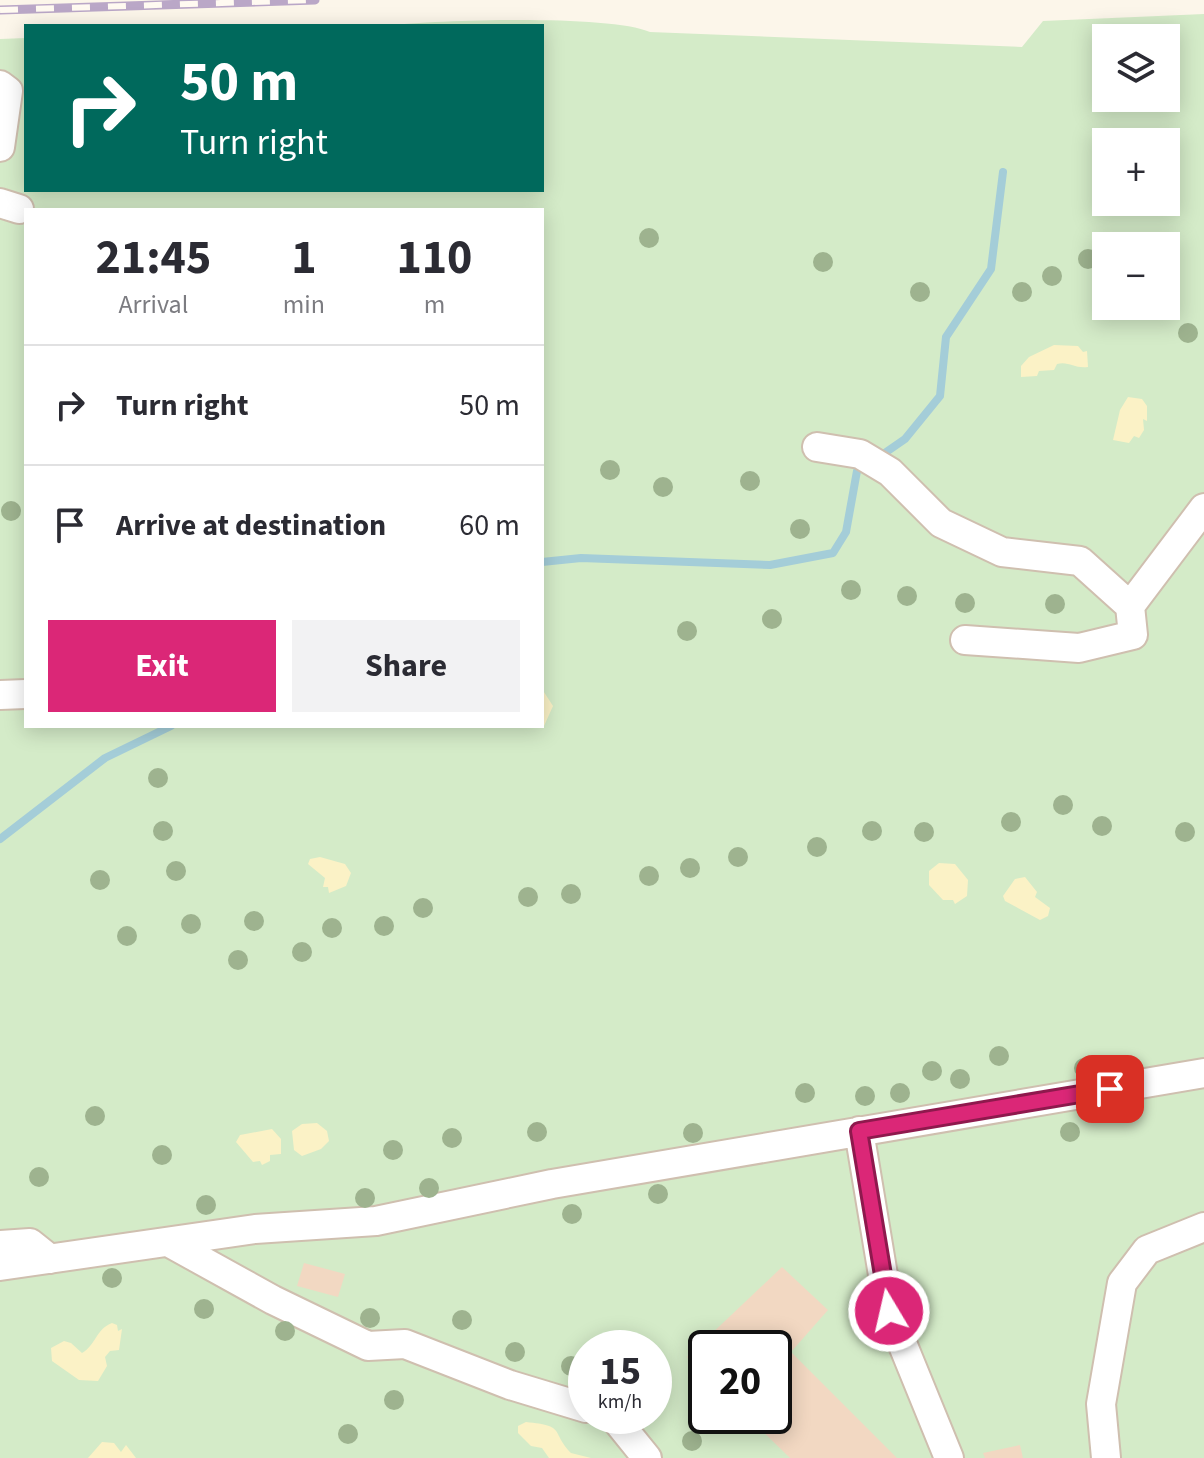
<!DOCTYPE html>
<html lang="en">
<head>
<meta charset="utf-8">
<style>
	body { margin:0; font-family:"Source Sans 3",sans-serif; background:#f2f2f3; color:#2b2b33; height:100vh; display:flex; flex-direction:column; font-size:30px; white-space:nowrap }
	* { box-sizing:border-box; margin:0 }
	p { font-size:26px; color:#7c7c81 }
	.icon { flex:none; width:44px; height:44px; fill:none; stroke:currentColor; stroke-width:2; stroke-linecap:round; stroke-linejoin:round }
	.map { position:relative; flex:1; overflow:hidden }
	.details { position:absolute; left:24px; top:208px; width:520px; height:520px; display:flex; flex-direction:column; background:#fff; border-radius:0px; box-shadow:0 4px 20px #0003 }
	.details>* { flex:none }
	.guide { position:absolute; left:24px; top:24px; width:520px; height:168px; border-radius:0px; box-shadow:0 4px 20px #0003; background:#00695c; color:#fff; overflow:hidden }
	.fabs { position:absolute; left:1092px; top:24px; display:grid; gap:16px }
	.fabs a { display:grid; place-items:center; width:88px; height:88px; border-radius:0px; background:#fff; box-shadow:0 4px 20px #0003; font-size:40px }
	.speed { position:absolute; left:568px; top:1330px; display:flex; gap:16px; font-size:40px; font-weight:700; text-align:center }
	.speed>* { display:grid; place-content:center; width:104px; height:104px; border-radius:50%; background:#fff; box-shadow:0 4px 20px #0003; line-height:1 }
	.speed small { font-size:20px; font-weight:400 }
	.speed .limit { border:4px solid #111; border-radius:12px; background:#fff; color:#111 }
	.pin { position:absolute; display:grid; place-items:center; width:68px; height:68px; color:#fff; margin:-34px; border-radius:16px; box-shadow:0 4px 12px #0006 }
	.me { position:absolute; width:88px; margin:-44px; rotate:351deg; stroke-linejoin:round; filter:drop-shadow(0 0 6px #0008) }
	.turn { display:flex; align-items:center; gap:28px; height:168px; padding:0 24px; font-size:36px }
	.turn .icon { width:104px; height:104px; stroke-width:2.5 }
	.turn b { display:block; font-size:56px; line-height:68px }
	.eta { display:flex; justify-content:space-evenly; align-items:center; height:136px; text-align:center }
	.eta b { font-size:48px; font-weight:700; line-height:56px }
	.primary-button { display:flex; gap:16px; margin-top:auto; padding:16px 24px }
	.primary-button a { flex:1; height:92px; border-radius:0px; background:#db2777; color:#fff; font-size:32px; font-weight:700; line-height:92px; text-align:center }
	.primary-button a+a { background:#f2f2f3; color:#2b2b33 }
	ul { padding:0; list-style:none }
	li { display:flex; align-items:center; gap:24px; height:120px; padding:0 24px; border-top:2px solid #e1e1e2 }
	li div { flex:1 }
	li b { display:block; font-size:30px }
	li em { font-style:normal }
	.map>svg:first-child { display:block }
	.green { fill:#d4ebc8; fill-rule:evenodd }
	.sand { fill:#fbf2c6 }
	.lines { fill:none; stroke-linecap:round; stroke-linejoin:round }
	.stream { stroke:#a4cdd8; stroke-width:8 }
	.building { fill:#f2d8c2 }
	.minor-casing { stroke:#cfbfaf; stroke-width:32 }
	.minor { stroke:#fff; stroke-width:28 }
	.rail-casing { stroke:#baa7c7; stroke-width:9 }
	.rail { stroke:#fffaf1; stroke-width:6; stroke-dasharray:18; stroke-linecap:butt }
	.tree { fill:#9eb38f }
	.route-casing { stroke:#8e194d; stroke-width:20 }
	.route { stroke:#db2777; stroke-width:14 }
</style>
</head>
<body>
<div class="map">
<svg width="1204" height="1458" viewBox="0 0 1204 1458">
	<rect width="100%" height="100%" fill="#fcf6ea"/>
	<!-- green -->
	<path class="green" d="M1204 14V1458H0V39L26 38V190H542V26H382C432 20 609 14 650 32L1022 47 1043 21ZM1106 38H1166V98H1106ZM1106 142H1166V202H1106ZM26 210H542V726H26ZM1106 246H1166V306H1106ZM586 1348H654V1416H586ZM706 1348H774V1416H706Z"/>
	<!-- sand -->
	<path class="sand" d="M1054 345 1078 346 1083 352 1087 351 1088 367C1075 369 1069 361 1057 364L1054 370 1039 371 1037 376 1021 377V366L1029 357Z
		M1128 397 1142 399 1147 406V421L1143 419 1144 430 1139 438 1134 436 1129 443 1113 440 1120 410Z
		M542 689 553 706 544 726 535 728 533 726H542Z
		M320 857 345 864 351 873 346 886 329 893 328 887H323L325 878 308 864 310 859Z
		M939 863 955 864 968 880 967 896 955 904 953 900H943L929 885V871Z
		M1025 877 1037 892 1035 897 1050 908 1048 916 1040 920 1005 901 1003 896 1015 879Z
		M317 1123 327 1131 329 1141 321 1149 302 1156 294 1150 292 1131 302 1124Z
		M272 1129 281 1139V1154L270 1155V1161L262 1165 260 1161 253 1162 236 1142 240 1135Z
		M112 1323 117 1325 118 1331 122 1329 119 1350 110 1351 105 1357 107 1366 98 1381 79 1380 52 1361 51 1348 64 1341 71 1343 82 1353C96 1345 96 1329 112 1323Z
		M526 1422C567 1426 550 1431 571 1453L591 1458H549L542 1448 531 1446 518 1433V1426Z
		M102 1442 114 1443 121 1452 126 1445 136 1458H88Z"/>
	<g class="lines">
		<!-- stream -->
		<path class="stream" d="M879 457 905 439 940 396 946 337 991 269 1003 172
			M542 562 581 558 770 565 833 553 846 532 857 471 867 464
			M0 839 105 758 171 726"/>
	</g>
	<!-- building -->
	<path class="building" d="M304 1263 345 1274 338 1297 297 1286Z
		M782 1267 828 1310 791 1352 897 1458H790L747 1416H774V1348H706V1376L687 1357Z
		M1020 1445 1023 1458H985L983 1453Z"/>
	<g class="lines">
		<!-- minor casing -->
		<g class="minor-casing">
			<path id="minor" d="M0 85 8 91 0 147
				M0 203 19 209
				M817 447 860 454 890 472 941 523 1002 552 1080 561 1130 606
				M965 640 1079 648 1133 635 1130 606 1204 508
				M0 695 26 694
				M859 1131 889 1311 949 1458
				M170 1243 273 1300 368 1346 405 1344 510 1385 586 1408
				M0 1245 30 1243 50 1259
				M0 1266 255 1229 376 1221 552 1184 1204 1073
				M613 1416 647 1458
				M1106 1458 1101 1404 1122 1283 1147 1250 1204 1227"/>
		</g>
		<!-- minor -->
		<use href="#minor" class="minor"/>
		<!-- rail casing -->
		<g class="rail-casing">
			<path id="rail" d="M0 10 315 0"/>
		</g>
		<!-- rail -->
		<use href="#rail" class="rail"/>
	</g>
	<!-- trees -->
	<g class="tree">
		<circle cx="649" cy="238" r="10"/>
		<circle cx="1088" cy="259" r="10"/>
		<circle cx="823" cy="262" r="10"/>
		<circle cx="1052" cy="276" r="10"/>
		<circle cx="920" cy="292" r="10"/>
		<circle cx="1022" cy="292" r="10"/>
		<circle cx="1188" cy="333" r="10"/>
		<circle cx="610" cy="470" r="10"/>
		<circle cx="750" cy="481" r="10"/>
		<circle cx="663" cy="487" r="10"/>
		<circle cx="11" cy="511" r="10"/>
		<circle cx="800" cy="529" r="10"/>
		<circle cx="851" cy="590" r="10"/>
		<circle cx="907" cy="596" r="10"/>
		<circle cx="965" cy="603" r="10"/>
		<circle cx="1055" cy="604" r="10"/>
		<circle cx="772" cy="619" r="10"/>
		<circle cx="687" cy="631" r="10"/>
		<circle cx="158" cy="778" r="10"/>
		<circle cx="1063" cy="805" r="10"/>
		<circle cx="1011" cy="822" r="10"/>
		<circle cx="1102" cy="826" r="10"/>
		<circle cx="163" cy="831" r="10"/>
		<circle cx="872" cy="831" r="10"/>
		<circle cx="924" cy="832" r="10"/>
		<circle cx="1185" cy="832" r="10"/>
		<circle cx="817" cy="847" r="10"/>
		<circle cx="738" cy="857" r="10"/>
		<circle cx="690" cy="868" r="10"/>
		<circle cx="176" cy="871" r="10"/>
		<circle cx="649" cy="876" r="10"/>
		<circle cx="100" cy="880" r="10"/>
		<circle cx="571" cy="894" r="10"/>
		<circle cx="528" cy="897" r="10"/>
		<circle cx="423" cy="908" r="10"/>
		<circle cx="254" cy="921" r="10"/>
		<circle cx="191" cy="924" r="10"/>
		<circle cx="384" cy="926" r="10"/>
		<circle cx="332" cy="928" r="10"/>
		<circle cx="127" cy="936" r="10"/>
		<circle cx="302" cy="952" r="10"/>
		<circle cx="238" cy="960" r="10"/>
		<circle cx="999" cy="1056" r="10"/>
		<circle cx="1084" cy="1068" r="10"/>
		<circle cx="932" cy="1071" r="10"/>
		<circle cx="960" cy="1079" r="10"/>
		<circle cx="805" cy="1093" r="10"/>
		<circle cx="900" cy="1093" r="10"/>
		<circle cx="865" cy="1096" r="10"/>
		<circle cx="1105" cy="1112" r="10"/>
		<circle cx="95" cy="1116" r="10"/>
		<circle cx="537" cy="1132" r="10"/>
		<circle cx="1070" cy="1132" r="10"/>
		<circle cx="693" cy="1133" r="10"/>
		<circle cx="452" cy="1138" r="10"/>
		<circle cx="393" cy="1150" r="10"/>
		<circle cx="162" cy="1155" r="10"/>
		<circle cx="39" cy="1177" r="10"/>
		<circle cx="429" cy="1188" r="10"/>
		<circle cx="658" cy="1194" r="10"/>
		<circle cx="365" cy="1198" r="10"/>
		<circle cx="206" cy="1205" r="10"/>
		<circle cx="572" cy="1214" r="10"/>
		<circle cx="112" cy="1278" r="10"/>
		<circle cx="204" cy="1309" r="10"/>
		<circle cx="370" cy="1318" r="10"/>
		<circle cx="462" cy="1320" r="10"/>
		<circle cx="285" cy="1331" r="10"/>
		<circle cx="515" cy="1352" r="10"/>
		<circle cx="571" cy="1366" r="10"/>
		<circle cx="394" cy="1400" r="10"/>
		<circle cx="348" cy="1434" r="10"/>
		<circle cx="692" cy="1441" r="10"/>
	</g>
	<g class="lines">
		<!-- route casing -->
		<g class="route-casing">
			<path id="route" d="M889 1311 859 1131 1110 1089"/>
		</g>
		<!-- route -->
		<use href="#route" class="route"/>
	</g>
</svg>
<div class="fabs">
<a><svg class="icon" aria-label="layers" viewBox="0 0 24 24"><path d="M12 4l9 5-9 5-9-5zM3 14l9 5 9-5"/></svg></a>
<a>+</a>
<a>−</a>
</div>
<div class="speed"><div>15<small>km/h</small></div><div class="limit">20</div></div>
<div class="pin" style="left:1110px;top:1089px;background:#d93025"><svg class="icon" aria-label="arrive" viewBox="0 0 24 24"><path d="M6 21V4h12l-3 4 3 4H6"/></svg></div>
<svg class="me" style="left:889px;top:1311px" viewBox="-20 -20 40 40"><circle r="17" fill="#db2777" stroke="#fff" stroke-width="3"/><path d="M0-11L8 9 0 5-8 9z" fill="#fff"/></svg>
<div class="guide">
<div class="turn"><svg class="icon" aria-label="right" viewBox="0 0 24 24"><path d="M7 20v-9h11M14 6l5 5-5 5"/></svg><div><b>50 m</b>Turn right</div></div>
</div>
<section class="details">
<div class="eta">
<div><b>21:45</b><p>Arrival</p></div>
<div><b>1</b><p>min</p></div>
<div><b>110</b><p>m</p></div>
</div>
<ul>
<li><svg class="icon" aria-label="right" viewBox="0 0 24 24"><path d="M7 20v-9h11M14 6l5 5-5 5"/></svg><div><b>Turn right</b></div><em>50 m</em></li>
<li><svg class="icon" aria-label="arrive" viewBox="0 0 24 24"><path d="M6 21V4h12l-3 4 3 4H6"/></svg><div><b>Arrive at destination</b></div><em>60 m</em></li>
</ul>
<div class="primary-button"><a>Exit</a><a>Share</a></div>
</section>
</div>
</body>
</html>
